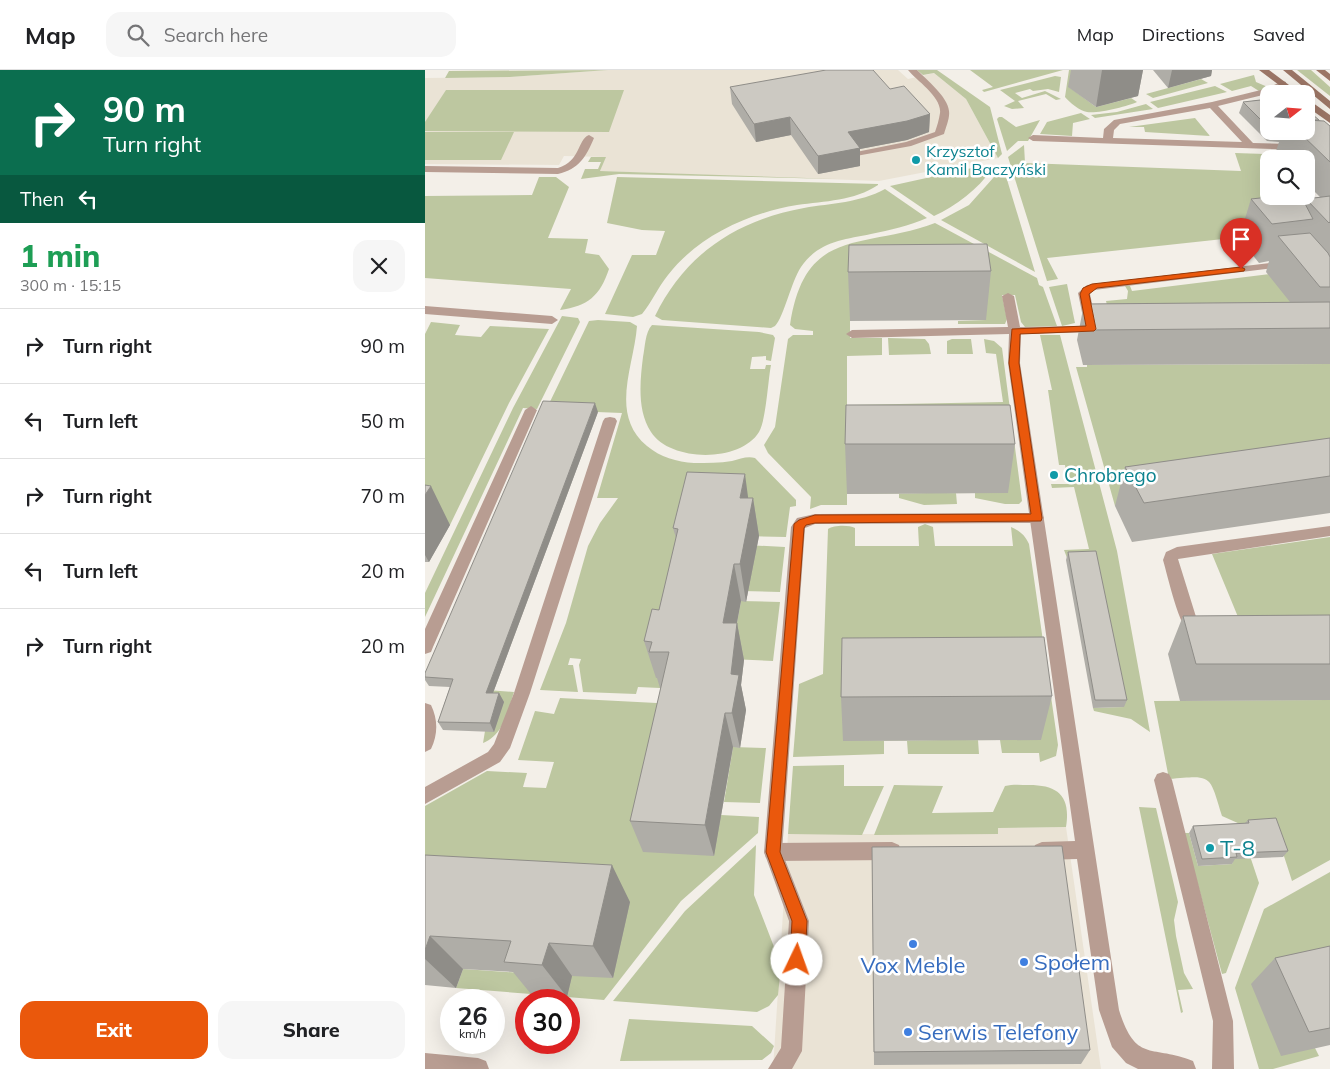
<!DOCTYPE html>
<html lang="en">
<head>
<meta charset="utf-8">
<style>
	body { margin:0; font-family:Mulish,sans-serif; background:#f6f6f6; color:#202124; height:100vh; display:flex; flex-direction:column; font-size:19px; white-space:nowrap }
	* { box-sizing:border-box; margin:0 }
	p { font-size:16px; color:#757577 }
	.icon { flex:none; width:28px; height:28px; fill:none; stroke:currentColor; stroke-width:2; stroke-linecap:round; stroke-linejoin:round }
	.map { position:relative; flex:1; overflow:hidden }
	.details { display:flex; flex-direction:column; background:#fff; width:425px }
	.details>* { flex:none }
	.banner { background:#0b6e4f; color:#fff; overflow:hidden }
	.needle { width:32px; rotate:73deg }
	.tools { position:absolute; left:835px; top:15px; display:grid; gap:10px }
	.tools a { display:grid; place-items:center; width:55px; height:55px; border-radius:10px; background:#fff; box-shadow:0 5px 20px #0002; font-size:25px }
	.speed { position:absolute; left:15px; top:919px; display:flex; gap:10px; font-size:25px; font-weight:700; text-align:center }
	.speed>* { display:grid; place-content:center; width:65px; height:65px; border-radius:50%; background:#fff; box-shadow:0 5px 20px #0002; line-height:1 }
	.speed small { font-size:12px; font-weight:400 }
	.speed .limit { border:8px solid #d22; background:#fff; color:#111 }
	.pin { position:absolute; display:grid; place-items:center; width:42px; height:42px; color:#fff; margin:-51px -21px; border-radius:50% 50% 50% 0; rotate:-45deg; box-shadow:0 0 5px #0007 }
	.pin .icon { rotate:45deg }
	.me { position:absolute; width:55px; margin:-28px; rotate:3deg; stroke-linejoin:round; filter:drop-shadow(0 0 4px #0008) }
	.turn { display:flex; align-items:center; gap:18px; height:105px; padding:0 20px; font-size:22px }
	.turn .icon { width:65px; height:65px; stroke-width:2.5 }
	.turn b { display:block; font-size:35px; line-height:42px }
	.then { display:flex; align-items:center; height:48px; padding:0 20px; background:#0003; gap:10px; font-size:19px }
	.round { display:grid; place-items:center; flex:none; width:52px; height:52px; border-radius:15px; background:#f6f6f6 }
	.summary { display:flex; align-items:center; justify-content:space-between; height:85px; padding:0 20px }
	h1 { font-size:30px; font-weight:800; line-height:38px; color:#1e9e55 }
	.primary-button { display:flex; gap:10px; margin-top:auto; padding:10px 20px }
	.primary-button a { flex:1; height:58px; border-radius:15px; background:#ea580c; color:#fff; font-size:20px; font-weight:800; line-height:58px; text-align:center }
	.primary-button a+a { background:#f6f6f6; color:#202124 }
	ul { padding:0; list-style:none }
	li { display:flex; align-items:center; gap:15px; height:75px; padding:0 20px; border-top:1px solid #e0e0e0 }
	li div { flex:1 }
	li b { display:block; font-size:19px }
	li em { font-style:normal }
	header { display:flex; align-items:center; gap:30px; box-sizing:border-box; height:70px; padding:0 25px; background:#fff; border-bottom:1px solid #e0e0e0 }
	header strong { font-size:24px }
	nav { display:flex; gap:28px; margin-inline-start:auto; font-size:18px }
	.search { width:350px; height:45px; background:#f6f6f6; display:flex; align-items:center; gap:12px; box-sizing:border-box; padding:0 18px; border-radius:15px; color:#757577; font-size:19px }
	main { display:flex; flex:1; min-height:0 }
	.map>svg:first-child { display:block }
	.built { fill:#eae3d5 }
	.green { fill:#bdc7a0 }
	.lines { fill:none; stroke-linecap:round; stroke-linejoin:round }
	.service { fill:#b89d92; fill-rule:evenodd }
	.minor { fill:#b89d92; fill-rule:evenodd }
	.secondary { fill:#9b7565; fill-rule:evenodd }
	.wall { fill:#afada7 }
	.shaded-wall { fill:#8f8d88 }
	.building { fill:#ccc9c2; stroke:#8f8d88 }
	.route { fill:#ea580c; stroke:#983908 }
	.culture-dot { fill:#0f9aa8; stroke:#fff; stroke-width:2 }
	.shop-dot { fill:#3f7fe0; stroke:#fff; stroke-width:2 }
	.labels { text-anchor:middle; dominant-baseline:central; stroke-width:5; stroke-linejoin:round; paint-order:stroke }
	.far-culture-label { font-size:16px; fill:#0d838f; stroke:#fff; text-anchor:start }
	.culture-label { font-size:19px; fill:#0d838f; stroke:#fff; text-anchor:start }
	.near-culture-label { font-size:22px; fill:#0d838f; stroke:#fff; text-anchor:start }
	.near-shop-label { font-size:22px; fill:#366cbe; stroke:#fff; text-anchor:start }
</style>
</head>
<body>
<header>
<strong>Map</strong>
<div class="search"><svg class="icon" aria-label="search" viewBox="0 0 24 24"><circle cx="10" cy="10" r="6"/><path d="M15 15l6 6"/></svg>Search here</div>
<nav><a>Map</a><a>Directions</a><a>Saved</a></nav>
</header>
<main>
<section class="details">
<div class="banner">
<div class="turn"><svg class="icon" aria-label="right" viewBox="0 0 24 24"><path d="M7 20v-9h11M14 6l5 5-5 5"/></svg><div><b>90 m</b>Turn right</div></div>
<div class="then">Then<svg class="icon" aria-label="left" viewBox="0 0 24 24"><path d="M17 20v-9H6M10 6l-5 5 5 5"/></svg></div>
</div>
<div class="summary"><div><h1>1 min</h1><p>300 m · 15:15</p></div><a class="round"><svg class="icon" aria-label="close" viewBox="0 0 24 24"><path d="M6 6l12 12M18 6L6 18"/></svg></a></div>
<ul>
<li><svg class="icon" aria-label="right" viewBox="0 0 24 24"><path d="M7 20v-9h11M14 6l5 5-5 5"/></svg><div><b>Turn right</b></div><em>90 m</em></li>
<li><svg class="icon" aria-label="left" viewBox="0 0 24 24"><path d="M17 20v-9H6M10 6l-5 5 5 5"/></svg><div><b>Turn left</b></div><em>50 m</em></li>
<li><svg class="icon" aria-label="right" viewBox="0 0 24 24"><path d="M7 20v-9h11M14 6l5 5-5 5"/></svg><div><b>Turn right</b></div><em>70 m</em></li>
<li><svg class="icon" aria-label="left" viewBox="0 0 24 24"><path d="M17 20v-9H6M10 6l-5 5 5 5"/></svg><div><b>Turn left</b></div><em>20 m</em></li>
<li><svg class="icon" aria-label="right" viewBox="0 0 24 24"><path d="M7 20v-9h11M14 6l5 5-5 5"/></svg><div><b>Turn right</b></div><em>20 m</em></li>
</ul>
<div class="primary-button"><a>Exit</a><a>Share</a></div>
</section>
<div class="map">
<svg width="905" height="999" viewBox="0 0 905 999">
	<rect width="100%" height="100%" fill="#f3efe8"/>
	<!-- built -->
	<path class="built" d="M183 0H473L483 9 509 3 541 29 573 88 454 111 175 101 180 87 139 86 134 95 0 94V8L85 7Z
		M641 757 676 999H348L363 764H572V758Z"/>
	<!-- green -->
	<path class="green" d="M183 0 85 7 20 8 24 1Z
		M492 0H512L565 37 577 84 573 88 541 29 509 3 498 5Z
		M545 0H638L559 22 557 20 568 17Z
		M644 0H710L644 17 671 37 706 28 712 32C704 36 672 44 662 42 655 41 644 32 640 27Z
		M872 0H886L905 17V26Z
		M829 5 831 12 845 18 834 21 826 16 807 21 795 14Z
		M630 6 636 7 634 22 623 19 608 21 605 19 590 23 597 28 620 21 636 29 631 30 621 24 593 31 599 38 587 39 579 36 590 31 575 20Z
		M776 9 783 13 728 28 721 24Z
		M790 16 802 22 733 38 725 32Z
		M21 20H199L184 62 0 61V52Z
		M721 34 728 39 670 48 666 45 692 42Z
		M656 43 665 49 648 53 647 66 615 64 622 52Z
		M574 47H577L591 57 615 50 603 71H593L582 81 572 49Z
		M770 48 785 66 720 62 719 57H704Z
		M0 62H89L76 90H0Z
		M599 75 600 93 816 101 810 83 840 84C841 99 844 111 844 126H862L891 159 622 188 633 209 622 211 583 87Z
		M166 87H181L175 101 412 109 194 104 156 109 160 99H173L176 92H163Z
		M556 96H564L567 99C553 119 531 136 509 146L465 116Z
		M580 103 610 202 516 150 544 135 569 107Z
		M114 107H131L144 117 123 168 163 169 160 183 174 185 184 199C175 226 163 236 135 240L146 219 0 208V126L107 125Z
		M192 107 453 114V115C429 131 400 131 372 135 324 143 273 166 243 205 233 217 227 232 217 244L208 247 180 244 207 185H231L240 161 217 160 182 153Z
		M460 119 502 148C484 156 465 160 446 164 418 170 394 171 376 197 366 212 359 247 350 256L346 258 237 250 230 246C260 184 312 150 379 138 407 133 434 133 460 119Z
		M510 153 612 208 614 215 618 217 632 256 600 257 596 252 590 225H577L582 249 580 254H533V251L561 250 425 224V268H457V285L422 286V335L578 332 571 284 561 283 559 269 569 271 577 278 597 431 594 434H580L550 428V423L422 424V435H396L385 439 386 427 343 383 339 375 350 357 363 269 368 265H388V261L370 259 365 255C380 155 438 180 510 153Z
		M861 202 879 249 685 247 681 231 702 229 703 221 700 216H705L707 221Z
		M642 214 650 253 637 256 624 217Z
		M137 246 153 248 155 252 112 339 98 338 0 547V523L88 338Z
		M173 250 205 252 212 256C209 297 184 344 222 376 235 387 252 392 269 393 282 393 295 393 307 391 315 389 322 386 330 388L371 430V436L365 437 361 467 321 466 237 608 235 618 213 617 211 624 158 622 154 595 156 589 145 588 143 595H148L153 622 115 620 141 553 163 476 175 453 193 428H172L197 343 121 340 164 251Z
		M6 252 35 255 30 265 56 267 65 256 124 259 84 333 25 455 0 452V264Z
		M227 255 334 262 348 265 350 268 346 291 341 290V286L327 287 325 299H340L341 295H346C343 310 341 351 334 362 315 393 245 392 226 362 212 341 215 311 218 287 220 278 220 262 227 255Z
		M615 265H635L692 481 725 662 706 649 669 641 668 638 699 637 639 480 664 479 649 417 627 418 626 414H643L640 395H634L623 320H627Z
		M463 268 500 269 504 274 506 284 464 285Z
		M527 269H546L548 284H522V271Z
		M905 294V405L690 436 651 297H662V295Z
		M531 423 532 434 499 435 474 428V424Z
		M500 454 508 457 510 476H588L586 457C595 461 600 465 604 474L633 675 631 686 615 692 614 683H577L575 670 418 671H459V684L368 687 374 614 398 604 403 459C409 455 424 455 430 458V476H494L493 457Z
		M905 467V558L818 559 787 484Z
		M320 475 360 477 355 522 317 521Z
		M316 531 355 532 348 591 305 589Z
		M36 618 89 622C83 640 79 665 58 673L60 661H69Z
		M135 628 251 634 296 745 334 747 333 763 256 831 179 930 142 927 0 820V736L62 701 102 703 98 717 121 718 129 692 93 690 110 641 129 644Z
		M905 630V790L867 811 848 752 815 754 797 746C784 704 788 705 744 709L729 631Z
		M553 670 554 684H483L482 671Z
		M308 677 341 678 335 733 299 732Z
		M419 695V716H459L437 765 363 764 368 696Z
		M469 715 518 716 507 743 568 742 580 716C588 714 596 715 604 715 633 715 646 726 641 757L573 758V764L449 765Z
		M714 737 731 738 753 832 749 850 751 866 759 903 768 919 753 920 758 942 756 943Z
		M817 762 834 813 801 903 797 904 759 763H764L773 796 807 794Z
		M331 775 329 825 356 895 353 925 344 936 332 942 188 931 260 841Z
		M905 802V898L890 978 894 986 848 999H834L810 918 839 839Z
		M38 899 112 904 106 924 31 918Z
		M204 949 327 956 349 976 346 983 337 990 195 991Z"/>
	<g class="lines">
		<!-- service -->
		<path class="service" d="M483 0H492C501 9 523 27 524 41 525 48 521 57 519 64L486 76 431 86V82L481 72 510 62C512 56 514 50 515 43 517 27 492 11 483 0Z
			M858 11 861 12V16L846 23 793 36 828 73 905 75V81L608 71 603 68 608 65 678 68 679 59 689 50 787 32 840 19ZM785 38 817 72 688 68 689 60 695 54Z
			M164 65 169 68C161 87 154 99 133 104L0 102V96L133 98C156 91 152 70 164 65Z
			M862 191 868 194 866 196 669 220 665 224 671 252 665 256H677L679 259 677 262 596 264 595 293 694 940C711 994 726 974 768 991L771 999H713L701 993 687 977 674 940 652 789 617 790 610 787 608 781 610 775 617 772 650 771 583 293 584 264 427 268 421 264 427 260 583 257 577 226 583 223 589 226 595 257 665 256 659 252 653 223 662 215Z
			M0 236 127 246 133 250 127 254 0 244Z
			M106 336 112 340 8 577 6 582 0 584V559L100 340Z
			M185 347 190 348 192 351 105 623 85 678 75 692 0 734V717L63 682 69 674 89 623 178 351 180 348Z
			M905 456V466L753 489 772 550 781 563 779 568C775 569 771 570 767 567 754 558 743 507 738 490L741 482 752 477Z
			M0 633 6 635C13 650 13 664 6 679L0 682Z
			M738 702 744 704 747 710 808 951 809 999H787L788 951 729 710 732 704Z
			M467 772 474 775 476 781 474 787 467 790 348 791 341 788 339 782 341 776 348 773Z"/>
		<!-- minor -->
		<path class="minor" d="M612 443 617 444 619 448 617 452 612 453 390 454 380 458 357 782 384 851 377 981 367 999H343L356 978 364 851 339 782 366 457 372 448 390 444Z
			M0 983 53 988 61 991 64 999H0Z"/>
		<!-- secondary -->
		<path class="secondary" d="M834 0H844L876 24H866Z
			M858 0H867L905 31V39Z
			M891 0H900L905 4V11Z
			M881 28 905 45V53L881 36Z"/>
	</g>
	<!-- wall -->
	<path class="wall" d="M646 0H718L713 26 671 37 643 17Z
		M728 0H787L786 6 743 18Z
		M305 17 465 19 505 44 504 62 482 70 435 79V96L393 104 366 65 331 72 307 34Z
		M844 29V61H881L894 50 905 56V294L658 295 652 270 659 234 865 232 841 202 844 191 834 193 814 168 826 129 879 133 881 129 895 127 881 113V89H858L851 81 854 72 842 71 814 43 818 32Z
		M566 201 561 250 425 251 423 202Z
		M173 342 68 623H74L79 632 69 662 18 660 13 652 25 617 4 616 0 610V603Z
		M905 368V443L707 472 690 436 700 397Z
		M420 374H590L583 423 422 424Z
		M0 415 25 455 4 492H0Z
		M323 428H328L334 466 321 532 316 531 312 553 319 590 316 615 321 640 315 678 308 677 289 786 218 782 205 751 236 618H235L232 608H231L219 571 234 540 251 468 248 458Z
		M643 482 702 630 699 637 668 638 641 490Z
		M905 545V630L755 631 743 584 758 546Z
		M627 626 616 670 418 671 416 627Z
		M823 750 863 781 858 787 810 789 807 794 773 796 764 763 768 756 820 753Z
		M447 777 665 980 656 994 449 995Z
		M0 785 205 832 188 908 147 906 142 927 106 924 88 902 38 899 31 918 0 915Z
		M905 876V975L856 986 826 914 850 888Z"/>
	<!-- shaded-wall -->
	<path class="shaded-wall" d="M677 0H718L713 26 671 37Z
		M747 0H787L786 6 743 18Z
		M505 44 504 62 482 70 435 79V96L393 104V86L423 62Z
		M365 47 366 65 331 72 329 54Z
		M170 333 173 342 65 631 61 623Z
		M320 404 325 442 328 428 334 466 321 532 315 494V428Z
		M6 416 25 455 4 492 0 485V425Z
		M309 494 316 531 305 589 298 553Z
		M312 553 319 590 316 615 321 640 315 678 307 643 306 604Z
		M74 623 79 632 69 662 65 653Z
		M300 643 308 677 289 786 280 755Z
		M187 795 205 832 188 908 168 876Z
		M5 866 38 899 31 918 0 889V880Z
		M124 873 147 906 142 927 117 895Z"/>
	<!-- building -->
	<path class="building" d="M401 0H448L465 19 479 16 505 44 482 51 423 62 435 78 393 86 365 47 329 54 305 17Z
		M844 29V58L818 32Z
		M881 39 894 50H881Z
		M881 50 899 51 905 56V92L873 61H881Z
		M853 126H876L888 149 847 154 826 129Z
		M905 126V152L904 153 881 129Z
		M885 163 903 183 905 187V217H895L853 166Z
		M562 174 566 201 423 202 424 175Z
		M905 232V258L666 260 659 234Z
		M118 331 170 333 61 623H74L65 653 13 652 28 609 0 607V603Z
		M421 335H585L590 374H420Z
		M905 368V406L719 433 700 397Z
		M262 402 320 404 315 428H328L315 494H309L298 553H312L306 604 314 605 307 643H300L280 755 205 751 244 582H224L227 572 219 571 227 539 234 540 253 459 248 458Z
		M0 415 6 416 0 425Z
		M671 481 702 630H670L643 482Z
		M905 545V594H771L758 546Z
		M619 567 627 626 416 627 417 568Z
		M851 748 863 781 811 783 812 787 777 789 768 756 824 753 823 750Z
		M637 776 665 980 449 982 447 777Z
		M0 785 187 795 168 876 124 873 117 895 79 892 86 871 5 866 0 880Z
		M905 876V958L884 962 850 888Z"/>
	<!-- route -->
	<path class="route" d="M816 197 820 199 819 201 672 218 664 224 671 259 669 261 595 264 594 293 617 448 616 451 390 453 381 455 379 458 355 782 382 851 380 890 378 895 372 898 367 895 365 890 367 851 341 782 369 454 374 450 390 445 606 444 584 293 587 259 661 256 655 224 658 218 667 214Z"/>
	<!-- markers -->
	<g class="culture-dot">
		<circle cx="491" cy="90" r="5"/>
		<circle cx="629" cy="405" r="5"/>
		<circle cx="785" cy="778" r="5"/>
	</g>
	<g class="shop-dot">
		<circle cx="488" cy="874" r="5"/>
		<circle cx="599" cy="892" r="5"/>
		<circle cx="483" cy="962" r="5"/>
	</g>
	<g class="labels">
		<!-- far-culture labels -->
		<g class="far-culture-label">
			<text x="501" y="81">Krzysztof<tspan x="501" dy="18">Kamil Baczyński</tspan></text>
		</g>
		<!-- culture labels -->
		<g class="culture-label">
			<text x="639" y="405">Chrobrego</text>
		</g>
		<!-- near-culture labels -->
		<g class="near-culture-label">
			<text x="795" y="778">T-8</text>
		</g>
		<!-- near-shop labels -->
		<g class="near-shop-label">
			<text x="609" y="892">Społem</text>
			<text x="488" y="895" text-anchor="middle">Vox Meble</text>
			<text x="493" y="962">Serwis Telefony</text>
		</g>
	</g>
</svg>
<div class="tools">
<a><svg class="needle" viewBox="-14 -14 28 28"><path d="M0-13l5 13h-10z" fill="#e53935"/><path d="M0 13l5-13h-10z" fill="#757577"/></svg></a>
<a><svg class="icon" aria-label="search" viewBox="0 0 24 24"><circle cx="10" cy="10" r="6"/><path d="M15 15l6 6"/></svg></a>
</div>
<div class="speed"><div>26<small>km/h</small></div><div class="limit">30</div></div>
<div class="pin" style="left:816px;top:199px;background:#d93025"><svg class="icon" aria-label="arrive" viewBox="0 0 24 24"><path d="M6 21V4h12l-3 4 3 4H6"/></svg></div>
<svg class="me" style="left:372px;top:890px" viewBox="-20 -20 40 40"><circle r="19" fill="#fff"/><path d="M0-13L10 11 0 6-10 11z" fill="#ea580c"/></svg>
</div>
</main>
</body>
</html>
